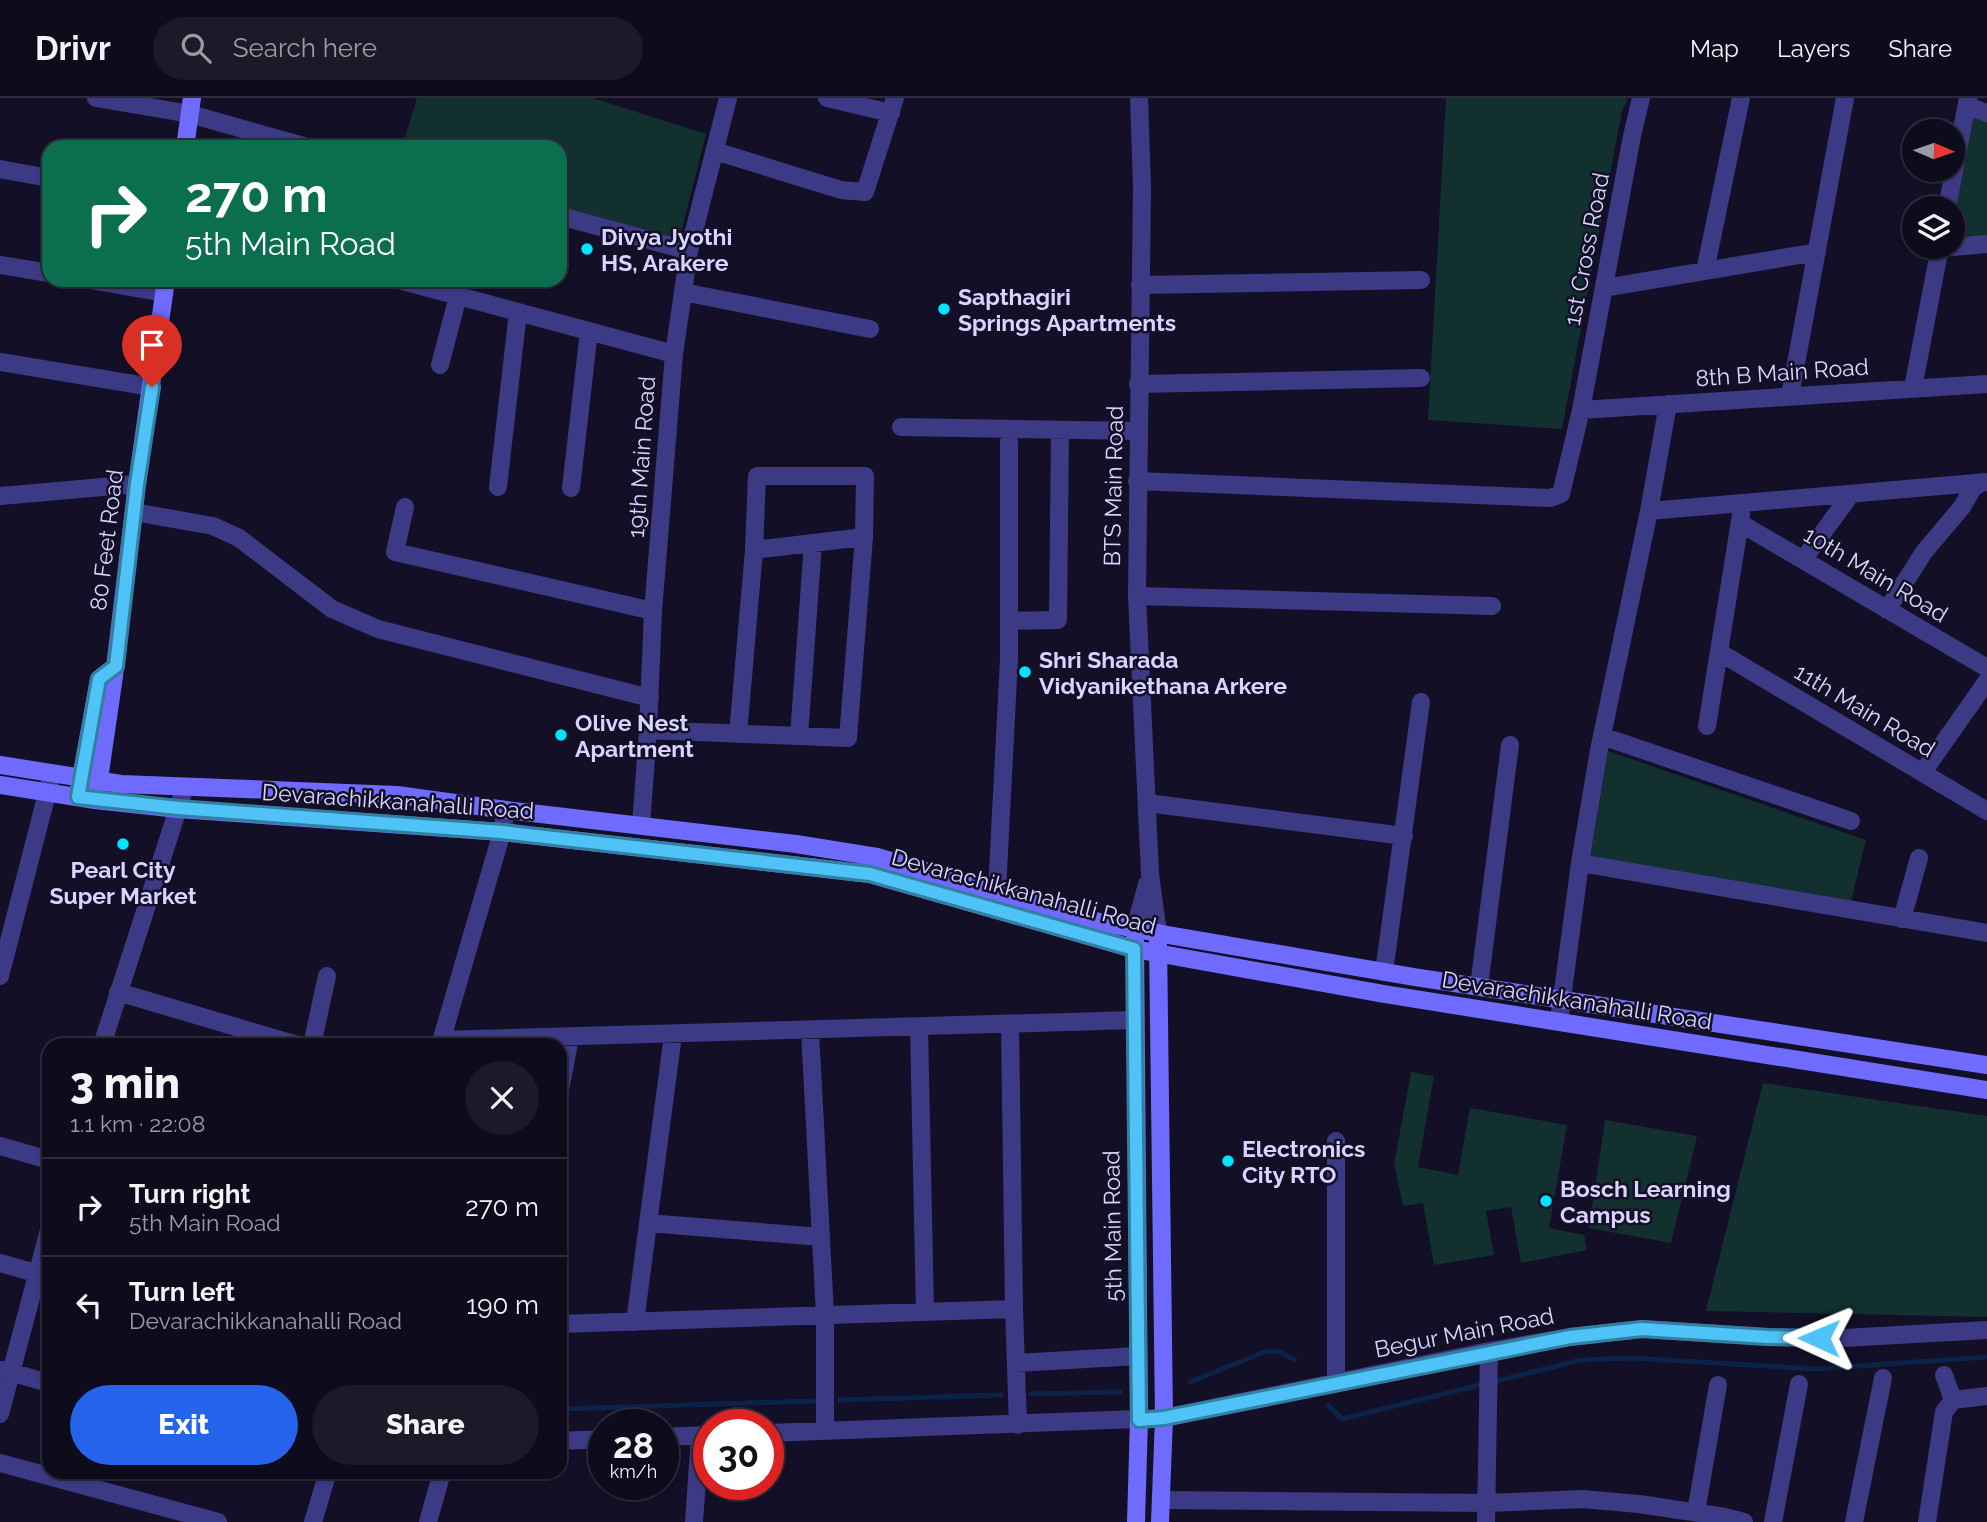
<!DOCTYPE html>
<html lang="en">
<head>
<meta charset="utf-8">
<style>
	body { margin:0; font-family:Raleway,sans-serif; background:#1c1929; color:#f1f3f6; height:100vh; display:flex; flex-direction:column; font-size:26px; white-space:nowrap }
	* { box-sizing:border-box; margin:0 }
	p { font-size:23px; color:#9b9ba3 }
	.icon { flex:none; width:38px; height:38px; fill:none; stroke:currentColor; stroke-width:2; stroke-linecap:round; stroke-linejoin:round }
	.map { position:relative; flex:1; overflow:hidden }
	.side { position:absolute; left:42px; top:940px; width:525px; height:441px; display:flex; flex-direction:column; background:#0e0b1c; border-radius:21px; box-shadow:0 2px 5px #0004,0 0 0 2px #2e2b3b }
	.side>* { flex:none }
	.top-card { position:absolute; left:42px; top:42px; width:525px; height:147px; border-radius:21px; box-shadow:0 2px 5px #0004,0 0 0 2px #2e2b3b; background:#0b6e4f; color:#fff; overflow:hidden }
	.needle { width:46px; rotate:92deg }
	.controls { position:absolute; left:1902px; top:21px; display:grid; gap:14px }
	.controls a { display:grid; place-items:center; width:63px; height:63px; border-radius:50%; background:#0e0b1c; box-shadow:0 2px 5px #0004,0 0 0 2px #2e2b3b; font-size:35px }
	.speed { position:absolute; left:588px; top:1311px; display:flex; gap:14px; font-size:35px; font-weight:700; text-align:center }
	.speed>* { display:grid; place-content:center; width:91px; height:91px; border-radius:50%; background:#0e0b1c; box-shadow:0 2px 5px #0004,0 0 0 2px #2e2b3b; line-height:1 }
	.speed small { font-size:18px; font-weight:400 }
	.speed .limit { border:10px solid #d22; background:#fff; color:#111 }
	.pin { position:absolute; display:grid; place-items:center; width:60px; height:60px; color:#fff; margin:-72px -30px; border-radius:50% 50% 50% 0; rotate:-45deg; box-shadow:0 0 7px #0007 }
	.pin .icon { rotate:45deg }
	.me { position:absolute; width:77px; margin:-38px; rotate:271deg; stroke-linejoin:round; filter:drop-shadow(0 0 5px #0008) }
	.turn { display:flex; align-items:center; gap:24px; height:147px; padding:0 28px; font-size:32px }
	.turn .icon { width:91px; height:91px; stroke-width:2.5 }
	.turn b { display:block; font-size:49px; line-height:60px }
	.round { display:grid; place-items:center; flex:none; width:74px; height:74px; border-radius:37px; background:#1c1929 }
	.summary { display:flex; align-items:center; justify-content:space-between; height:119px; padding:0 28px }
	h1 { font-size:42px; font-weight:800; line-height:52px }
	.button { display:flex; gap:14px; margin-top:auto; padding:14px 28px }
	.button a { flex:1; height:80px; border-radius:42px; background:#2563eb; color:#fff; font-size:28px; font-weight:800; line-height:80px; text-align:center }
	.button a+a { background:#1c1929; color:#f1f3f6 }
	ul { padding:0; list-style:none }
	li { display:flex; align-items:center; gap:21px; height:98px; padding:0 28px; border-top:2px solid #2e2b3b }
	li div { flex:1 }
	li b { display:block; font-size:26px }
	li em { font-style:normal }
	header { display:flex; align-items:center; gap:42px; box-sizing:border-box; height:98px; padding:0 35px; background:#0e0b1c; border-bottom:2px solid #2e2b3b }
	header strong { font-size:33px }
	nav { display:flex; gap:38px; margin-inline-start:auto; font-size:24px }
	.search { width:490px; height:63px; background:#1c1929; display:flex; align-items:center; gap:18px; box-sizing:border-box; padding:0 24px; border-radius:38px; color:#9b9ba3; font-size:26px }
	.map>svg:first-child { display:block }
	.green { fill:#12302f }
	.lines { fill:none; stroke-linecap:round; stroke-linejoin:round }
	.stream { stroke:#0c2248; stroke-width:5 }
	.minor { stroke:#3d3a85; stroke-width:18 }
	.tertiary { stroke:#3d3a85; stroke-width:18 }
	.secondary { stroke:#6f6bff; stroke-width:18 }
	.route-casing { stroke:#337fa1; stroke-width:18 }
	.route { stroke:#4fc3f7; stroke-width:12 }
	.poi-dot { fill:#00e5ff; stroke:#130f26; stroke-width:2.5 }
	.labels { text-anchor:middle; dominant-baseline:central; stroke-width:5; stroke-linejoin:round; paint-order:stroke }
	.poi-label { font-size:23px; font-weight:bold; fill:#d9d4ff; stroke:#130f26; text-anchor:start }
	.street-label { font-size:23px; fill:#d9d4ff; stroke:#130f26 }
</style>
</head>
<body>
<header>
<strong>Drivr</strong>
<div class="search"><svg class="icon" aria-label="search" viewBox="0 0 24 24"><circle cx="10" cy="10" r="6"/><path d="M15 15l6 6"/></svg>Search here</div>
<nav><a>Map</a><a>Layers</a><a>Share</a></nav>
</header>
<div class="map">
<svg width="1987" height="1424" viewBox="0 0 1987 1424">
	<rect width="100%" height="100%" fill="#130f26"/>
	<!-- green -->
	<path class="green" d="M417 0H593L706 36 679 142 560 110V49H402Z
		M1446 0H1628L1622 13 1562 331 1428 322Z
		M1967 8 1987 15V146L1953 149V110Z
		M1608 653 1866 742 1850 807 1589 767Z
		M1411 974 1434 978 1418 1069 1458 1077 1470 1010 1567 1027 1549 1130 1584 1137 1587 1152 1521 1165 1511 1109 1486 1113 1494 1157 1434 1167 1423 1105 1403 1108 1394 1066Z
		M1763 985 1987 1018V1219L1706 1213Z
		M1605 1022 1697 1038 1671 1145 1589 1130Z"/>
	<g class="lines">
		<!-- stream -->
		<path class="stream" d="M1190 1284 1267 1253 1280 1254 1295 1262
			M1030 1296 1120 1294
			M840 1302 1001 1297
			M1328 1307 1342 1321 1581 1262 1631 1260 1816 1271 1987 1259
			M560 1311 815 1303"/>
		<!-- minor -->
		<path class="minor" d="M96 0 190 16 307 49
			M827 0 891 15
			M1967 8 1987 15
			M715 53 841 92 865 94 895 0
			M0 71 49 80
			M1947 110 1968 0
			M560 118 689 153
			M1953 149 1987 146
			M0 167 49 175
			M1705 173 1741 0
			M90 182 164 195
			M399 182 674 256
			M1140 187 1421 182
			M1604 190 1817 154
			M683 194 870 231
			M0 264 152 289
			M440 267 458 198
			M1138 286 1421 280
			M1913 290 1940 149
			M1790 298 1845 0
			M1581 312 1987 286
			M901 329 1138 333
			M1137 383 1550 400 1561 396 1581 312 1632 38 1641 0
			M498 389 518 214
			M571 390 589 233
			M0 398 137 386
			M405 409 395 454 653 513
			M1649 413 1987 384
			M134 414 213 428 239 440 332 511 378 531 650 600
			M1740 425 1987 570
			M754 452 864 439
			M1803 462 1851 396
			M1137 498 1492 508
			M1887 512 1924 454 1962 409 1973 390 1982 384
			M1009 523 1058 522 1060 332
			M1719 554 1987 713
			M1707 628 1741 417
			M648 632 848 640 864 439 865 378H757L754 452 738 636
			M799 638 813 445
			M1602 638 1851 723
			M1923 674 1987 583
			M1147 705 1404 738
			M641 728 648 632 653 513 674 256 689 153 728 0
			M1580 765 1987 835
			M997 793 1009 561V344
			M1902 821 1919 760
			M1384 874 1421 604
			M0 878 52 676
			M1479 888 1510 647
			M118 894 297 947
			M1559 923 1580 765 1599 652 1649 413 1668 306
			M1010 926 1014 1211 1018 1327
			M919 929 925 1214
			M810 933 825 1217V1333
			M441 942 1134 922
			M102 947 185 689
			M312 947 327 878
			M440 947 502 734 506 712
			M560 992 570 940
			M0 1048 49 1062
			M648 1125 821 1139
			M0 1165 49 1179
			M635 1224 673 937
			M560 1226 1014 1211
			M1016 1265 1138 1258
			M2 1272 49 1285
			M1944 1277 1953 1302
			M1336 1284V1043
			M0 1316 49 1132
			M768 1335 1164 1320 1489 1253 1570 1239 1642 1231 1768 1239 1844 1240 1987 1232
			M663 1339 709 1337
			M560 1343 604 1341
			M0 1365 218 1424
			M1161 1402 1488 1405 1582 1401 1639 1406 1725 1419 1744 1424
			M1696 1414 1718 1287
			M313 1424 328 1374
			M428 1424 442 1374
			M694 1424 700 1338
			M1486 1424 1489 1253
			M1773 1424 1799 1286
			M1854 1424 1883 1280
			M1927 1424 1944 1314 1953 1302 1987 1298"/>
		<!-- tertiary -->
		<path class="tertiary" d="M1139 0 1142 89 1137 498 1150 776 1158 835
			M1135 831 1147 786"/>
		<!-- secondary -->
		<path class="secondary" d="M185 49 192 0
			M0 667 121 686 397 697 506 712 796 746 877 759 1099 824 1168 837 1414 879 1987 967
			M0 687 95 702 178 711 502 734 870 776 1134 851 1384 896 1987 992
			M79 691 99 581 116 568
			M97 695 114 578 137 386 166 182
			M1135 840 1139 1322 1136 1424
			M1158 843 1164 1320 1160 1424"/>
	</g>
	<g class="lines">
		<!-- route casing -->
		<g class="route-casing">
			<path id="route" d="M152 289 137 386 116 568 99 581 78 699 178 710 502 734 870 776 1134 851 1139 1322 1164 1320 1570 1239 1642 1231 1768 1239 1819 1240"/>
		</g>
		<!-- route -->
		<use href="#route" class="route"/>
	</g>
	<!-- markers -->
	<g class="poi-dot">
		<circle cx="587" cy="151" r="7"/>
		<circle cx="944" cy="211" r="7"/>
		<circle cx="1025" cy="574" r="7"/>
		<circle cx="561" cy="637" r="7"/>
		<circle cx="123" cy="746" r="7"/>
		<circle cx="1228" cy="1063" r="7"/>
		<circle cx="1546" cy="1103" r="7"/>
	</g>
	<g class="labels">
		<!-- poi labels -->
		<g class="poi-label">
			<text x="601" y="138">Divya Jyothi<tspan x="601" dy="26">HS, Arakere</tspan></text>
			<text x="958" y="198">Sapthagiri<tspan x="958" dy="26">Springs Apartments</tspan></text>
			<text x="1039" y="561">Shri Sharada<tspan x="1039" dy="26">Vidyanikethana Arkere</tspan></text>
			<text x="575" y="624">Olive Nest<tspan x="575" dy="26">Apartment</tspan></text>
			<text x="123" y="771" text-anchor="middle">Pearl City<tspan x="123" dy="26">Super Market</tspan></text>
			<text x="1242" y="1050">Electronics<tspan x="1242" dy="26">City RTO</tspan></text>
			<text x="1560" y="1090">Bosch Learning<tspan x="1560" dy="26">Campus</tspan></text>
		</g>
		<!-- street labels -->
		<g class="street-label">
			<text transform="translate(1586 151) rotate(-79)">1st Cross Road</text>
			<text transform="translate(1782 274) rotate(-4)">8th B Main Road</text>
			<text transform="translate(641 359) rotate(-86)">19th Main Road</text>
			<text transform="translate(1113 388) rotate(-89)">BTS Main Road</text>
			<text transform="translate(106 442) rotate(-83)">80 Feet Road</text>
			<text transform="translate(1876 476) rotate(31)">10th Main Road</text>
			<text transform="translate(1865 612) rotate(31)">11th Main Road</text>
			<text transform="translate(398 703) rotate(4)">Devarachikkanahalli Road</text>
			<text transform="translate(1024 793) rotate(15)">Devarachikkanahalli Road</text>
			<text transform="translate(1577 902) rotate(9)">Devarachikkanahalli Road</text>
			<text transform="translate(1112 1128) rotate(-91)">5th Main Road</text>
			<text transform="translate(1464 1234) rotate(-11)">Begur Main Road</text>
		</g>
	</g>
</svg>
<div class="controls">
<a><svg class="needle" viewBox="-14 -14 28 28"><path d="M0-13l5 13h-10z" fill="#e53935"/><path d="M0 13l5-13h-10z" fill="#9b9ba3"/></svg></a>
<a><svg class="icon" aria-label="layers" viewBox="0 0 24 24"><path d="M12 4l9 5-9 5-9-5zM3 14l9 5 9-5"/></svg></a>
</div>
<div class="speed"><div>28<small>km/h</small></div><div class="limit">30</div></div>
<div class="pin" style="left:152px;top:289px;background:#d93025"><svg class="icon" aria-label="arrive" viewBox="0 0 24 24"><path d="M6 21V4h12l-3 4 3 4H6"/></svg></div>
<svg class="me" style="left:1819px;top:1240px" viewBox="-20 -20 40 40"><path d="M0-17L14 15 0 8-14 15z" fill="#4fc3f7" stroke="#fff" stroke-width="4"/></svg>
<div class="top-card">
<div class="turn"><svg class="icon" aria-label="right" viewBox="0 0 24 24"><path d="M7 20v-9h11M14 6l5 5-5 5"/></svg><div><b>270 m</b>5th Main Road</div></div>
</div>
<section class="side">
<div class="summary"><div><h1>3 min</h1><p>1.1 km · 22:08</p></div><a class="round"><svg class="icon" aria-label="close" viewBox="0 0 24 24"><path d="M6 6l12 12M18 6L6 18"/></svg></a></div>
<ul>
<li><svg class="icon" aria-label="right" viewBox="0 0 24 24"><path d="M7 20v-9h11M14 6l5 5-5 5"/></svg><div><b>Turn right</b><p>5th Main Road</p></div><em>270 m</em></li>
<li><svg class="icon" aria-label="left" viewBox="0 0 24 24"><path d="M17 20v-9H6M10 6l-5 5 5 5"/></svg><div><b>Turn left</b><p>Devarachikkanahalli Road</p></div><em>190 m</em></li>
</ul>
<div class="button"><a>Exit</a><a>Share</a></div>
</section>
</div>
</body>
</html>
